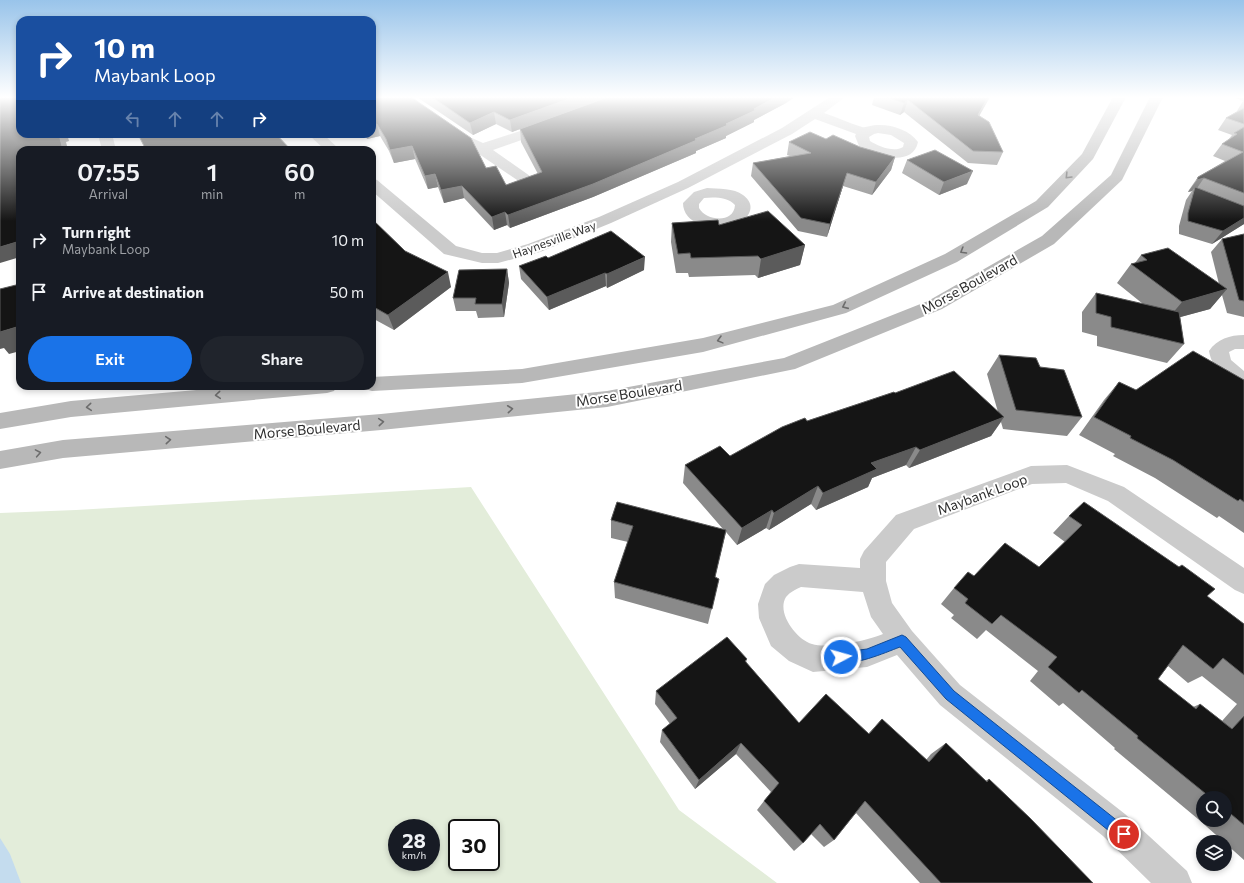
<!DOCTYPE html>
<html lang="en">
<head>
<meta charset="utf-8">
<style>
	body { margin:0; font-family:Commissioner,sans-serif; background:#20242c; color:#f1f3f6; height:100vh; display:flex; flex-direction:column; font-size:15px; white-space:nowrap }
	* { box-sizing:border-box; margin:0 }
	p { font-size:13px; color:#9ea1a6 }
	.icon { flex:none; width:22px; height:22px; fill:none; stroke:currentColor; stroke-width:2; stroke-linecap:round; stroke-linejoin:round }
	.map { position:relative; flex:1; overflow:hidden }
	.details { position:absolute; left:16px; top:146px; width:360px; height:244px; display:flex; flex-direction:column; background:#171b24; border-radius:12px; box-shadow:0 2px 6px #0003 }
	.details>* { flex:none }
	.banner { position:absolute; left:16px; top:16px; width:360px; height:122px; border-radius:12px; box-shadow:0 2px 6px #0003; background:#1a4fa0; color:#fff; overflow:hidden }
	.buttons { position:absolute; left:1196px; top:791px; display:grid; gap:8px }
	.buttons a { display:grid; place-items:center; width:36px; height:36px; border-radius:50%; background:#171b24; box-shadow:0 2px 6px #0003; font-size:20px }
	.speed { position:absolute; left:388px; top:819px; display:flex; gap:8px; font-size:20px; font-weight:700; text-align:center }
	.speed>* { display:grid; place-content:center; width:52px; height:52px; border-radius:50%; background:#171b24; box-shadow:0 2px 6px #0003; line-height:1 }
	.speed small { font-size:10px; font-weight:400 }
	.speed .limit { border:2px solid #111; border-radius:6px; background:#fff; color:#111 }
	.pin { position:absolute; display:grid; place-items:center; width:34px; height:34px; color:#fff; margin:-17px; border:2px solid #fff; border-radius:50%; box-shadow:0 1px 4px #0007 }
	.me { position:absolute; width:44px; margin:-22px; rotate:84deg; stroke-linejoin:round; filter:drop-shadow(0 0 3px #0008) }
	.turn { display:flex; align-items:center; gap:14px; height:84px; padding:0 12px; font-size:18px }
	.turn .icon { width:52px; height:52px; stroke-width:2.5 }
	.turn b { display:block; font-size:28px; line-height:34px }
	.lanes { display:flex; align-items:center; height:38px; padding:0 12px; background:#0003; justify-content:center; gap:20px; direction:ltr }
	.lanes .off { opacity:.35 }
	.eta { display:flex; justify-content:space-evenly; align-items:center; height:68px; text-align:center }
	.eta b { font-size:24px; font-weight:600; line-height:28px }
	.cta { display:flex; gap:8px; margin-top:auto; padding:8px 12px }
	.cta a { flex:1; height:46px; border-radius:24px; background:#1a73e8; color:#fff; font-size:16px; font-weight:600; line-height:46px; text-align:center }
	.cta a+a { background:#20242c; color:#f1f3f6 }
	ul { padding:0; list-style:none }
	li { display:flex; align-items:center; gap:12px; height:52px; padding:0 12px }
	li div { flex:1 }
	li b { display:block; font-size:15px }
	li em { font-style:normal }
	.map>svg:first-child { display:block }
	.green { fill:#e3edda; fill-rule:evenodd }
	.water { fill:#c4dcee }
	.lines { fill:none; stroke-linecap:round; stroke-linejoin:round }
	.minor { fill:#cbcbcb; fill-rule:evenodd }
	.secondary { fill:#b8b8b8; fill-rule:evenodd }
	.wall { fill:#8a8a8a; fill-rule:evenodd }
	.shaded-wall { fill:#5b5b5b }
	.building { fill:#151515; stroke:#5b5b5b }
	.oneway { stroke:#6c6c6c }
	.route { fill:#1a73e8; stroke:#114b97 }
	.labels { text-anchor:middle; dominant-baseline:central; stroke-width:4; stroke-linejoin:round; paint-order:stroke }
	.far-street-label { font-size:12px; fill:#2e2e2e; stroke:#fff }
	.street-label { font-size:14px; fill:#2e2e2e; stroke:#fff }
</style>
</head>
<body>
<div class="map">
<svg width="1244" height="883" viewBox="0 0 1244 883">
	<rect width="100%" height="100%" fill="#fff"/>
	<!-- green -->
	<path class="green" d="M471 487 679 810 777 883H0V513L76 510ZM397 828H431V862H397ZM457 828H491V862H457Z"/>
	<!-- water -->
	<path class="water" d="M0 838 10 854 21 883H0Z"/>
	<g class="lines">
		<!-- minor -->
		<path class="minor" d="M830 97H845L824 113C836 117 849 123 862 127 866 128 872 125 877 125 891 124 910 130 918 142 913 168 874 156 859 146L855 136 856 134 815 119 792 134 688 188 611 223 540 252 498 263H482L444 254 372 191V178L377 180 456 246 482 253H497L528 244 599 217 678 182 782 128ZM878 133 891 135 904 143 903 147C894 153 878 146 870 141L869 137 874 134Z
			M548 122 553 123 555 126 553 129 493 150 530 176 533 179 530 182 525 184 520 182 476 152 465 142 467 139 472 138 483 143Z
			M98 134H112L116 150H102Z
			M308 134H323L340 150H325Z
			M707 188C718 189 734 188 743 195 760 207 745 224 729 227 719 229 709 226 699 223 690 221 683 213 683 203L694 192ZM704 198C714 197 728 197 735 205 734 224 706 221 699 208V204Z
			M1244 335V349H1235L1229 352 1231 360 1244 371V388C1227 383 1212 369 1209 351 1217 339 1230 335 1244 335Z
			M1067 465 1124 487 1244 568V594L1235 590 1108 501 1066 483 1032 484 914 529 886 562V581L892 603 912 631 960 685 1125 814 1187 871 1192 883H1151L1103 836 940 705 897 655 867 667 813 672 789 661 771 646 759 618 758 604 765 584 774 575 790 567 799 564 860 568V559L864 551 896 515 1031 466ZM801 587 863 592 871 617 883 634C867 641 828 649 812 644 797 640 776 613 786 597 790 592 796 589 801 587Z"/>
		<!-- secondary -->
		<path class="secondary" d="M1113 97H1126L1093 159 1048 207 957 262 846 313 703 352 522 383 372 391 365 389 363 386H372V377L522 369 703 338 833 305 945 254 1036 201 1082 154Z
			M1150 97H1163L1122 180 1054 244 942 309 795 369 607 407 381 430 63 458 0 469V451L63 440 381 414 607 391 784 358 928 301 1042 236 1111 175Z
			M242 386H337L334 391 327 393 71 417 0 429V413L71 401Z"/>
	</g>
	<!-- wall -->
	<path class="wall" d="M372 97 486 168 506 185 538 174 521 142 520 129 512 132 496 124 473 135 417 97H607L548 119 786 103 754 120V122L726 136V138L696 151V153L593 197 510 228 507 225 494 230 464 198 444 203 438 187 428 189 415 159 394 163 389 151 380 136 367 139 365 134H372Z
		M874 97H990L979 115 1003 152 997 165 968 163 904 112 900 115 872 105Z
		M1233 97H1244V224L1212 244 1179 234V226L1186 200 1192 191 1188 192 1189 190 1198 177 1225 161 1213 156 1222 144 1229 139 1232 135 1218 130 1226 118 1238 111H1237L1243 101Z
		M826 139 860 147 895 157 891 170 872 195 843 186 827 237 798 231 751 176 753 163 790 156 787 155 789 142Z
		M907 160 967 184 939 195 902 173Z
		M372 219 405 251 451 287 394 330 372 318Z
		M672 223 719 225 805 245 800 265 758 278 755 275 689 277 688 273H676L671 242Z
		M1244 234V317L1227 313 1222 295 1210 309 1180 317 1184 344 1167 363 1097 346V336L1082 332V312L1096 293 1143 304 1117 283 1131 264 1135 263 1141 255 1219 284 1211 252 1222 239Z
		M548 258 644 270 607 288 606 286 549 310 521 279 519 266Z
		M507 269 509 283 504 317 478 318 476 311H456L453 298Z
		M999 355 1040 367 1082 417 1067 436 1003 429 1001 422 991 436 909 468 906 465 872 478 868 487 816 510 811 504 769 530 766 528 737 545 726 532 715 577 719 579 708 624 615 598 614 582 628 542 611 538V520L723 529 683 483 685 465 730 456 807 421 895 393 998 412 987 374Z
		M1244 380V533L1219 516 1217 518 1155 478 1113 456 1115 454 1079 435 1104 400 1119 382 1136 390Z
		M1069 516 1179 567 1182 565 1207 596 1244 624V860L1225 843V842H1224L1198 819 1114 749 1115 748 1063 703 1059 706 1030 681 1038 671 986 630 977 639 951 618 954 615 941 604 954 588 974 576 1039 567 1065 542 1053 533ZM1168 666 1188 683 1202 676 1237 704 1222 721 1200 704 1193 707 1158 679ZM1203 798H1225V820H1203Z
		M747 659 746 663 799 723 868 734 882 719 926 760 931 754 946 743 985 781 989 779 1093 883H920L856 813 834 840 824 847 811 834 803 843 794 851 757 810 771 792 736 754 695 789 660 742 662 730 670 724 655 704 656 691Z"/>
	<!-- shaded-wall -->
	<path class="shaded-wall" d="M574 97H607L512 132 510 120Z
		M776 97H795L786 103 754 120V122L726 136V138L696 151V153L593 197 510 228 508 215 695 139 726 124Z
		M988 97H990L973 127 978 115Z
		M908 100 904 112 900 115 904 103Z
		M494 112 496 124 473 135 470 123Z
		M377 124 380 136 367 139 366 134H372V125Z
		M59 134H67L69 141 66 142 68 150H63Z
		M412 146 415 159 394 163 390 150Z
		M895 157 891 170 872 195 876 182Z
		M973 171 967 184 939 195 944 182Z
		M847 173 843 186 827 237 830 224Z
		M435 174 438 187 428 189 425 176Z
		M1204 178 1195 191V187L1192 191 1188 192 1197 180Z
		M462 186 464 198 444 203 441 190Z
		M505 212 507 225 494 230 492 217Z
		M1244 218V224L1212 244 1223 231Z
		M20 241V257L0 263V247Z
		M805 245 800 265 758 278 761 259Z
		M645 257 644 270 607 288V274Z
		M507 269 509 283 504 317 502 304Z
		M448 272 451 287 394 330 388 315Z
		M605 273 606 286 549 310 547 297Z
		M1227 289 1210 309 1166 321 1182 302Z
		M20 326V351L9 354 4 348 0 349V332Z
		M1004 417 991 436 909 468 920 450Z
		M916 447 906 465 872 478 868 487 816 510 823 493 871 463Z
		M818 486 811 504 769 530 774 513Z
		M772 510 766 528 737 545 742 528Z
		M741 743 736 754 695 789 699 780Z"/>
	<!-- building -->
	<path class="building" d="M0 97H20V134H59L63 150H20V241L0 247Z
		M372 97H411L471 138 486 168 496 166 506 185 542 172 520 129 608 97H776L754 109 756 110 726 124 728 125 695 139 697 140 593 184 508 215 505 212 492 217 462 186 441 190 435 174 425 176 412 146 390 150 386 139 377 124 372 125Z
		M432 97H574L510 120 494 112 470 123Z
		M887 97H988L978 115 989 122 1003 152 973 151 908 100 904 103Z
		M1244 108V124L1226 118Z
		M1244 127V193L1204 178 1197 180 1198 177 1243 152 1222 144 1237 134 1234 133Z
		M810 132 826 139 833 135 860 147 895 157 876 182 847 173 830 224 801 218 753 163 811 153 789 142Z
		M138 134H276L291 150H146Z
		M935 150 973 171 944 182 907 160Z
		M1195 187 1244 206V218L1223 231 1188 221V213Z
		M768 211 805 245 761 259 758 256 691 258 690 253 678 254 672 223 718 220 719 225Z
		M372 219 405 251 448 272 388 315 372 306V291L375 289 372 287Z
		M611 231 645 257 607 274 605 273 547 297 519 266 546 256 548 258Z
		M1244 234V301L1239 300 1222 239Z
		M1168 248 1227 289 1182 302 1131 264 1147 260 1141 255Z
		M507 269 502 304H475L476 298H453L459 270Z
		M20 284V326L0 332V289Z
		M1096 293 1179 312 1184 344 1111 327V317L1096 313Z
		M1193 351 1244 380V502L1240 499 1238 501 1173 460 1130 438 1131 436 1094 417 1119 382 1136 390Z
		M999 355 1036 358 1040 367 1064 370 1082 417 1016 410Z
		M954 371 1004 417 920 450 916 447 871 463 877 469 823 493 818 486 774 513 772 510 742 528 685 465 720 446 730 456 782 427 805 418 807 421 894 392 895 393Z
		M617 502 726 530 715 577 719 579 712 609 614 582 633 526 611 520Z
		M1084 502 1179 567 1182 565 1215 589 1207 596 1244 624V675L1223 658 1213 669 1183 645 1158 679 1196 709 1200 704 1232 729 1244 716V825L1225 809V798H1211L1137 738 1138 736 1082 690 1079 693 1048 667 1057 657 1001 615 992 624 965 603 968 599 954 588 968 572 974 576 1005 543 1039 567 1082 525 1069 516Z
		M727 637 747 659 745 661 799 723 826 694 869 734 882 719 929 762 946 743 987 782 989 779 1030 818 1093 883H941L865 801 834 840 820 824 803 843 764 801 779 783 741 743 699 780 662 730 677 718 656 691Z"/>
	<!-- one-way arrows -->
	<defs><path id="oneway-chevron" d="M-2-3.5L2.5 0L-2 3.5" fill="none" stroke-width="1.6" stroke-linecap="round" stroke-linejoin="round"/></defs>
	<g class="oneway">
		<use href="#oneway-chevron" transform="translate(1068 176) rotate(134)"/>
		<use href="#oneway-chevron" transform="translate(963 251) rotate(149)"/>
		<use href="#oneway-chevron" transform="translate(845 306) rotate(156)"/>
		<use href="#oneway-chevron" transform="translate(720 340) rotate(165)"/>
		<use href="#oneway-chevron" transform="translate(218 395) rotate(175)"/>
		<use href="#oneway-chevron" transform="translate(89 407) rotate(175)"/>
		<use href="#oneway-chevron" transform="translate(510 409) rotate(-6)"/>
		<use href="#oneway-chevron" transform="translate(381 422) rotate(-5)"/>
		<use href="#oneway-chevron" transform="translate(168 440) rotate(-5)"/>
		<use href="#oneway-chevron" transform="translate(38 453) rotate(-10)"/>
	</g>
	<!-- sky -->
	<linearGradient id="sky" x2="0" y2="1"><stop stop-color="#99c4ea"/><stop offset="0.44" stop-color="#fff"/><stop offset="1" stop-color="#fff" stop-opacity="0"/></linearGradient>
	<rect width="1244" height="221" fill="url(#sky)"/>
	<!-- route -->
	<path class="route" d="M902 635 906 637 954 691 1129 830 1131 834 1129 839 1124 841 1119 839 946 699 900 647C884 653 853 667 837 661L835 657 837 653 867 649Z"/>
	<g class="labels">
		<!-- far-street labels -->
		<g class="far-street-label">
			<text transform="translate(554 239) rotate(-20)">Haynesville Way</text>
		</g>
		<!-- street labels -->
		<g class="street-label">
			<text transform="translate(969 284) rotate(-29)">Morse Boulevard</text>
			<text transform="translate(629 393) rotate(-9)">Morse Boulevard</text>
			<text transform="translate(307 429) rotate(-5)">Morse Boulevard</text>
			<text transform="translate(982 494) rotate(-20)">Maybank Loop</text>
		</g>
	</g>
</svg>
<div class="buttons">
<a><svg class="icon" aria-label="search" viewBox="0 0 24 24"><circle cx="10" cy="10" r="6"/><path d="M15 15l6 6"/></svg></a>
<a><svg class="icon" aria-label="layers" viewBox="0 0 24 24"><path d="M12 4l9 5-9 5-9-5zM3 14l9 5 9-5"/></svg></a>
</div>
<div class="speed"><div>28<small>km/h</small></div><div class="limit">30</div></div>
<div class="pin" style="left:1124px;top:834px;background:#d93025"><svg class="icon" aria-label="arrive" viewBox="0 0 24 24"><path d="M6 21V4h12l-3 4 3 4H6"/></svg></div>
<svg class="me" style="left:841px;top:657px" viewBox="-20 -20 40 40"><circle r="17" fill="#1a73e8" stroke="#fff" stroke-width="3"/><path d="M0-11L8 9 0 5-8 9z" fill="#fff"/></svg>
<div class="banner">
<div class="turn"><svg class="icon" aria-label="right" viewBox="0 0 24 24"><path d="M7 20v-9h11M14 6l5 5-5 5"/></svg><div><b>10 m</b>Maybank Loop</div></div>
<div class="lanes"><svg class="icon off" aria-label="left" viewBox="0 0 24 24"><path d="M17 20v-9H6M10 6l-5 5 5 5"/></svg><svg class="icon off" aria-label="ahead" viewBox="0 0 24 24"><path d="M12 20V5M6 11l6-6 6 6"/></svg><svg class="icon off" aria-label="ahead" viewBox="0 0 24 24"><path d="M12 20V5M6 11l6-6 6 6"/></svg><svg class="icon" aria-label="right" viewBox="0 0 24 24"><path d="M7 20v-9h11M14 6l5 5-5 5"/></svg></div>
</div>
<section class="details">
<div class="eta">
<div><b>07:55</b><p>Arrival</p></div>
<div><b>1</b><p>min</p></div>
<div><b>60</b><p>m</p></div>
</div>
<ul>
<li><svg class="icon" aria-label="right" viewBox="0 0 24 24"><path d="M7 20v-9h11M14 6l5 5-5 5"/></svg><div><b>Turn right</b><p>Maybank Loop</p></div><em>10 m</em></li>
<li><svg class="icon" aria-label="arrive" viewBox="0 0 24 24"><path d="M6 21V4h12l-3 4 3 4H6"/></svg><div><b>Arrive at destination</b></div><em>50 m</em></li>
</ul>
<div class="cta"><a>Exit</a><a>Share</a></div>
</section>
</div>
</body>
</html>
